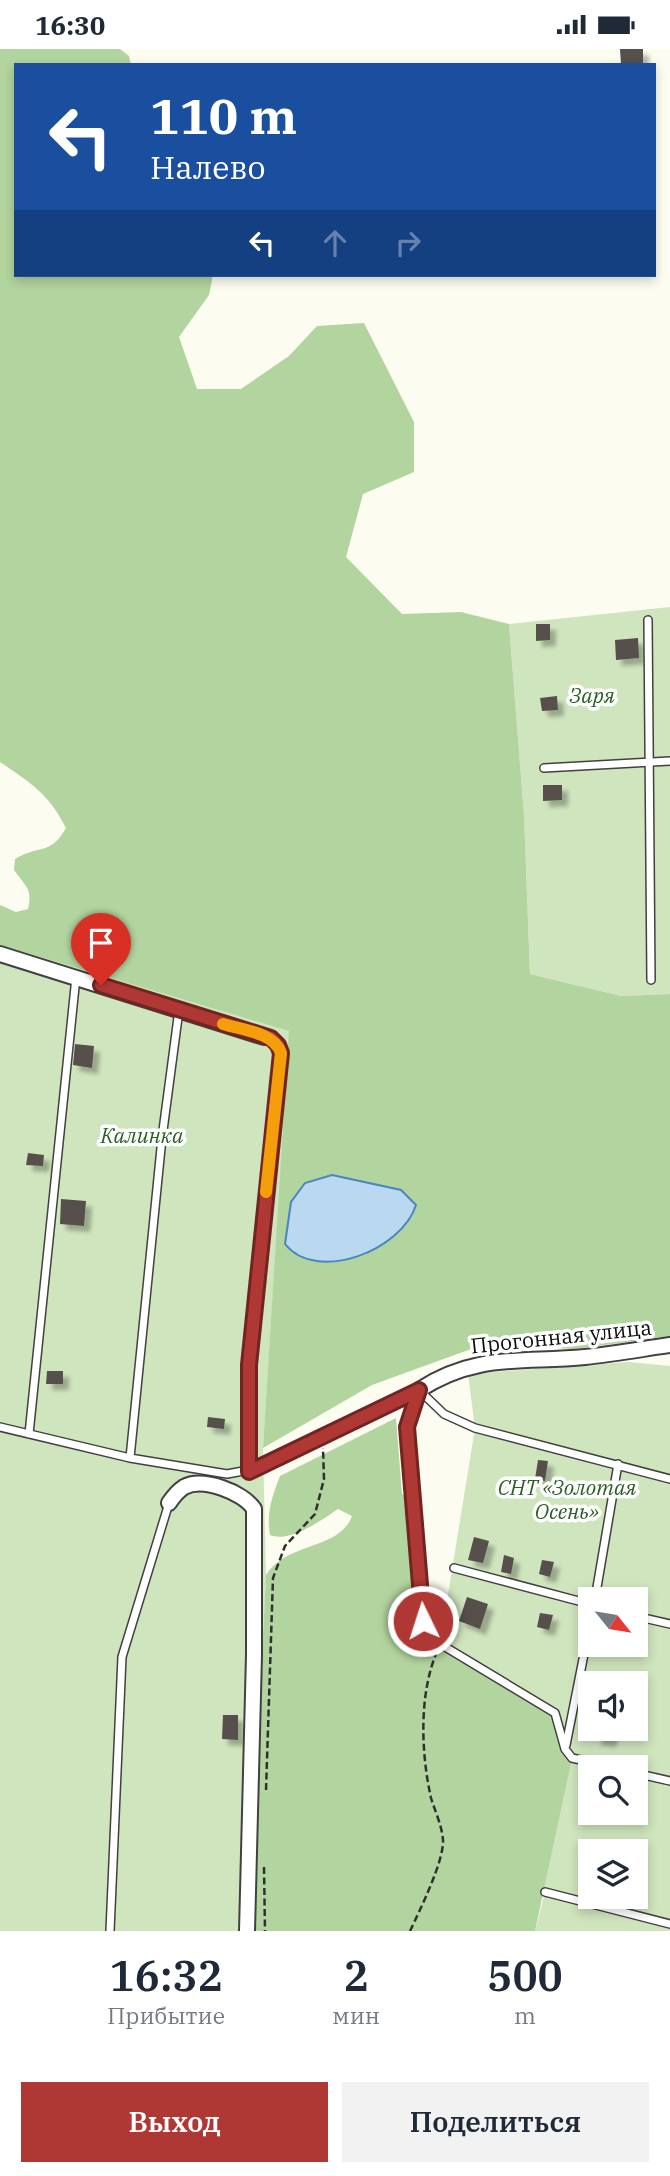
<!DOCTYPE html>
<html lang="ru">
<head>
<meta charset="utf-8">
<style>
	body { margin:0; font-family:"IBM Plex Serif",serif; background:#f2f2f3; color:#1f2937; height:100vh; display:flex; flex-direction:column; font-size:26px; white-space:nowrap }
	* { box-sizing:border-box; margin:0 }
	p { font-size:23px; color:#747a83 }
	.icon { flex:none; width:38px; height:38px; fill:none; stroke:currentColor; stroke-width:2; stroke-linecap:round; stroke-linejoin:round }
	.map { position:relative; height:1882px; overflow:hidden }
	.panel { display:flex; flex-direction:column; background:#fff; flex:1 }
	.panel>* { flex:none }
	.hud { position:absolute; left:14px; top:14px; width:642px; height:214px; border-radius:0px; box-shadow:0 4px 10px #0003; background:#1a4fa0; color:#fff; overflow:hidden }
	.needle { width:46px; rotate:120deg }
	.buttons { position:absolute; left:578px; top:1538px; display:grid; gap:14px }
	.buttons a { display:grid; place-items:center; width:70px; height:70px; border-radius:0px; background:#fff; box-shadow:0 4px 10px #0003; font-size:35px }
	.pin { position:absolute; display:grid; place-items:center; width:60px; height:60px; color:#fff; margin:-72px -30px; border-radius:50% 50% 50% 0; rotate:-45deg; box-shadow:0 0 7px #0007 }
	.pin .icon { rotate:45deg }
	.me { position:absolute; width:77px; margin:-38px; rotate:356deg; stroke-linejoin:round; filter:drop-shadow(0 0 5px #0008) }
	.turn { display:flex; align-items:center; gap:24px; height:147px; padding:0 21px; font-size:32px }
	.turn .icon { width:91px; height:91px; stroke-width:2.5 }
	.turn b { display:block; font-size:49px; line-height:60px }
	.lanes { display:flex; align-items:center; height:66px; padding:0 21px; background:#0003; justify-content:center; gap:35px; direction:ltr }
	.lanes .off { opacity:.35 }
	.eta { display:flex; justify-content:space-evenly; align-items:center; height:119px; text-align:center }
	.eta b { font-size:42px; font-weight:600; line-height:49px }
	.button { display:flex; gap:14px; margin-top:auto; padding:14px 21px }
	.button a { flex:1; height:80px; border-radius:0px; background:#b03834; color:#fff; font-size:28px; font-weight:600; line-height:80px; text-align:center }
	.button a+a { background:#f2f2f3; color:#1f2937 }
	.status { display:flex; justify-content:space-between; align-items:center; height:49px; padding:0 35px; background:#fff; direction:ltr }
	.status svg { height:19px; fill:currentColor }
	.map>svg:first-child { display:block }
	.green { fill:#cfe5bd; fill-rule:evenodd }
	.forest { fill:#b2d49e }
	.water { fill:#bad8f0; stroke:#4887c0; stroke-width:2 }
	.building { fill:#56504b; filter:url(#shadow) }
	.lines { fill:none; stroke-linecap:round; stroke-linejoin:round }
	.lane-casing { stroke:#414141; stroke-width:10 }
	.street-casing { stroke:#414141; stroke-width:18 }
	.path { stroke:#303030; stroke-width:2.5; stroke-dasharray:7 3.5; stroke-linecap:butt }
	.lane { stroke:#fff; stroke-width:7 }
	.street { stroke:#fff; stroke-width:14 }
	.route-casing { stroke:#722422; stroke-width:18 }
	.route { stroke:#b03834; stroke-width:12 }
	.slow { stroke:#f59e0b; stroke-width:12 }
	.labels { text-anchor:middle; dominant-baseline:central; stroke-width:7; stroke-linejoin:round; paint-order:stroke }
	.park-label { font-size:21px; font-style:italic; fill:#2c5f25; stroke:#fff }
	.street-label { font-size:21px; fill:#0e0e0e; stroke:#fff }
</style>
</head>
<body>
<div class="status"><b>16:30</b><svg viewBox="0 0 49 12"><path d="M0 12V9h3v3zM5 12V6h3v6zM10 12V3h3v9zM15 12V0h3v12zM26 1h20v11H26zM47 4h2v5h-2z"/></svg></div>
<div class="map">
<svg width="670" height="1882" viewBox="0 0 670 1882">
	<defs>
		<filter id="shadow"><feDropShadow dx="6" dy="6" stdDeviation="2" flood-color="#0004"/></filter>
	</defs>
	<rect width="100%" height="100%" fill="#fdfcf0"/>
	<!-- green -->
	<path class="green" d="M670 558V945L621 947 530 925 524 766 509 575Z
		M0 896 290 982 263 1399 266 1526 255 1748 254 1882H0Z
		M628 1313 670 1317V1882H535L545 1843 440 1595 475 1379 468 1325ZM590 1550H635V1596H590ZM590 1634H635V1680H590ZM590 1718H635V1764H590ZM590 1802H635V1848H590Z"/>
	<!-- forest -->
	<path class="forest" d="M0 0H120L129 7 131 16H16V226H213L209 246 179 288 197 340H241L289 307 317 277 364 274 414 373V423L363 445 346 508 402 565 461 563 509 575 524 766 530 925 621 947 670 945V1287L576 1300 482 1296 372 1336 263 1399 289 982 0 896V856L16 863 28 860C33 839 25 837 14 821L15 810C40 795 50 807 66 779 49 745 31 734 0 713Z
		M396 1369 402 1445 414 1453 426 1582 555 1664 572 1709 535 1882H254L255 1748 266 1526C286 1493 340 1501 352 1467L338 1460C322 1471 290 1494 270 1486 266 1464 272 1448 280 1427Z"/>
	<!-- water -->
	<path class="water" d="M332 1126 401 1141 416 1156C402 1201 317 1235 285 1195L291 1153 305 1134Z"/>
	<!-- building -->
	<path class="building" d="M620 0H643V16H621Z
		M536 575H550V591L536 592Z
		M638 589 639 609 616 611 615 591Z
		M557 647 558 661 542 662 540 649Z
		M543 736H562V751L543 752Z
		M75 995 94 997 92 1019 73 1016Z
		M28 1104 44 1106 43 1117 26 1116Z
		M61 1150 86 1152 84 1177 60 1175Z
		M47 1322H63V1335H46Z
		M208 1368 225 1370 224 1380 207 1378Z
		M538 1411 548 1412 545 1432 535 1430Z
		M474 1488 489 1492 483 1514 468 1511Z
		M504 1506 514 1509 511 1525 501 1523Z
		M542 1511 554 1513 550 1528 539 1525Z
		M467 1548 488 1555 480 1580 459 1572Z
		M540 1564 553 1566 549 1581 537 1578Z
		M223 1666H238V1691L222 1690Z
		M597 1680H613L610 1692 595 1690Z"/>
	<g class="lines">
		<!-- lane casing -->
		<g class="lane-casing">
			<path id="lane" d="M648 571 651 931
				M544 719 670 712
				M419 1341 410 1365 408 1392 426 1582 447 1599 555 1664 565 1700 572 1709 612 1718
				M419 1341 444 1365 475 1379 670 1430
				M0 1378 130 1409 227 1425 265 1418 419 1341
				M29 1385 76 928
				M130 1409 162 1089 179 961
				M249 1423V1316L281 1005 278 996 264 988
				M454 1519 590 1555
				M595 1550 618 1415
				M635 1567 670 1575
				M566 1696 590 1575
				M635 1724 670 1732
				M545 1843 670 1875
				M110 1882 122 1608 169 1454"/>
		</g>
		<!-- street casing -->
		<g class="street-casing">
			<path id="street" d="M0 905 264 988
				M419 1341C476 1304 521 1314 585 1308 613 1305 642 1300 670 1296
				M169 1454C173 1448 178 1442 184 1438 203 1428 243 1443 254 1460V1606L247 1882"/>
		</g>
		<!-- path -->
		<path class="path" d="M266 1741 273 1529 285 1497 315 1465 324 1430 323 1399
			M264 1818 265 1882
			M410 1882C420 1861 444 1812 443 1791 442 1777 435 1762 431 1749 421 1704 419 1647 436 1605"/>
		<!-- lane -->
		<use href="#lane" class="lane"/>
		<!-- street -->
		<use href="#street" class="street"/>
	</g>
	<g class="lines">
		<!-- route casing -->
		<g class="route-casing">
			<path id="route" d="M101 936 271 989 278 996 281 1004 249 1316V1423L419 1341 407 1378 423 1572"/>
		</g>
		<!-- route -->
		<use href="#route" class="route"/>
		<!-- slow -->
		<path class="slow" d="M223 975C242 981 274 983 281 1004L266 1143"/>
	</g>
	<g class="labels">
		<!-- park labels -->
		<g class="park-label">
			<text x="592" y="646">Заря</text>
			<text x="142" y="1086">Калинка</text>
			<text x="567" y="1438">СНТ «Золотая<tspan x="567" dy="24">Осень»</tspan></text>
		</g>
		<!-- street labels -->
		<g class="street-label">
			<text transform="translate(561 1287) rotate(-6)">Прогонная улица</text>
		</g>
	</g>
</svg>
<div class="buttons">
<a><svg class="needle" viewBox="-14 -14 28 28"><path d="M0-13l5 13h-10z" fill="#e53935"/><path d="M0 13l5-13h-10z" fill="#747a83"/></svg></a>
<a><svg class="icon" aria-label="sound" viewBox="0 0 24 24"><path d="M4 9h4l5-4v14l-5-4H4zM17 9q2 3 0 6"/></svg></a>
<a><svg class="icon" aria-label="search" viewBox="0 0 24 24"><circle cx="10" cy="10" r="6"/><path d="M15 15l6 6"/></svg></a>
<a><svg class="icon" aria-label="layers" viewBox="0 0 24 24"><path d="M12 4l9 5-9 5-9-5zM3 14l9 5 9-5"/></svg></a>
</div>
<div class="pin" style="left:101px;top:936px;background:#d93025"><svg class="icon" aria-label="arrive" viewBox="0 0 24 24"><path d="M6 21V4h12l-3 4 3 4H6"/></svg></div>
<svg class="me" style="left:423px;top:1572px" viewBox="-20 -20 40 40"><circle r="17" fill="#b03834" stroke="#fff" stroke-width="3"/><path d="M0-11L8 9 0 5-8 9z" fill="#fff"/></svg>
<div class="hud">
<div class="turn"><svg class="icon" aria-label="left" viewBox="0 0 24 24"><path d="M17 20v-9H6M10 6l-5 5 5 5"/></svg><div><b>110 m</b>Налево</div></div>
<div class="lanes"><svg class="icon" aria-label="left" viewBox="0 0 24 24"><path d="M17 20v-9H6M10 6l-5 5 5 5"/></svg><svg class="icon off" aria-label="ahead" viewBox="0 0 24 24"><path d="M12 20V5M6 11l6-6 6 6"/></svg><svg class="icon off" aria-label="right" viewBox="0 0 24 24"><path d="M7 20v-9h11M14 6l5 5-5 5"/></svg></div>
</div>
</div>
<section class="panel">
<div class="eta">
<div><b>16:32</b><p>Прибытие</p></div>
<div><b>2</b><p>мин</p></div>
<div><b>500</b><p>m</p></div>
</div>
<div class="button"><a>Выход</a><a>Поделиться</a></div>
</section>
</body>
</html>
